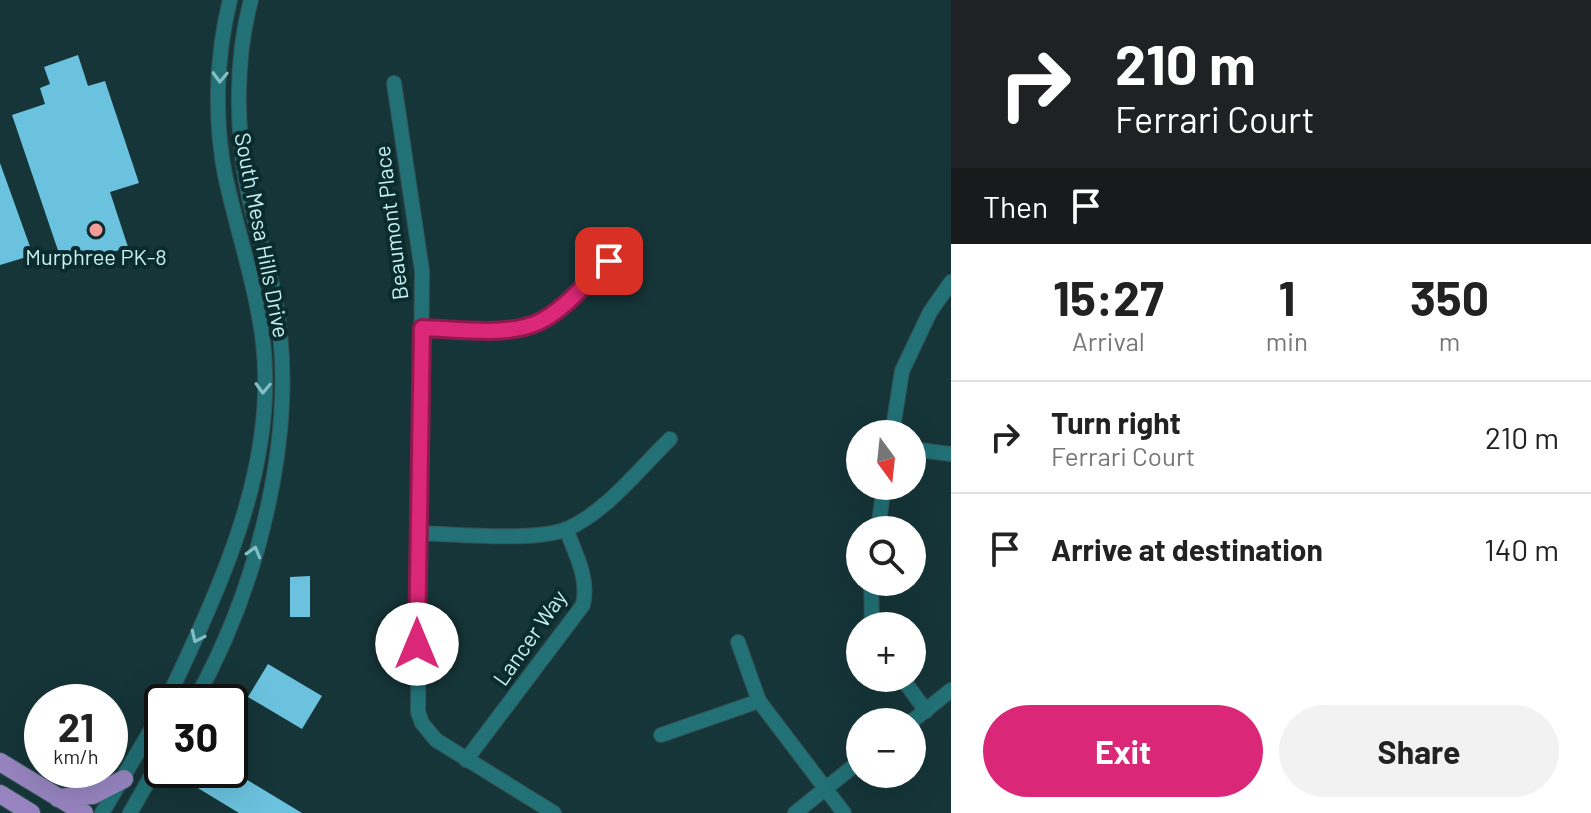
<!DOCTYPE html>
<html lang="en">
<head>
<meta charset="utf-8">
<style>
	body { margin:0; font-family:Barlow,sans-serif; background:#f2f2f2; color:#222; height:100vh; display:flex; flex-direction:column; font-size:30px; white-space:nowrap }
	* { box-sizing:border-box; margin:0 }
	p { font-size:26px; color:#767676 }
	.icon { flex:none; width:44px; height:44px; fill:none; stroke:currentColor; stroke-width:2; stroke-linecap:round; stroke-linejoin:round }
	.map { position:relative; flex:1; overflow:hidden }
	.sheet { display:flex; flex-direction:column; background:#fff; width:640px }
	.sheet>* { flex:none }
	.hud { background:#202124; color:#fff; overflow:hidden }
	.needle { width:52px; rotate:165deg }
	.fabs { position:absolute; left:846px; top:420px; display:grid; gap:16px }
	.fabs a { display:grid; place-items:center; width:80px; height:80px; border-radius:50%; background:#fff; box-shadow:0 8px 32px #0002; font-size:40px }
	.speed { position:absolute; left:24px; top:684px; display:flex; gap:16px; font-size:40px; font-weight:700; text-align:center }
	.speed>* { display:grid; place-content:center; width:104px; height:104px; border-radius:50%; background:#fff; box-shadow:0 8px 32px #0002; line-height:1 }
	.speed small { font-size:20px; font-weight:400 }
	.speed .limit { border:4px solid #111; border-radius:12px; background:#fff; color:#111 }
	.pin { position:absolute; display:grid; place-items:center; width:68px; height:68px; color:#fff; margin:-34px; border-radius:16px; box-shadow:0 4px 12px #0006 }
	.me { position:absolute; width:88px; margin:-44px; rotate:0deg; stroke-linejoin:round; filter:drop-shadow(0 0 6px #0008) }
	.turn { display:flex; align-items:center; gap:28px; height:168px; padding:0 32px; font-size:36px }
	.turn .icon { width:104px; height:104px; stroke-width:2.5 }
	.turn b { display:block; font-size:56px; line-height:68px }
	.then { display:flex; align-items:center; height:76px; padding:0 32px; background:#0003; gap:16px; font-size:30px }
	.eta { display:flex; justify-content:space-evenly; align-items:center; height:136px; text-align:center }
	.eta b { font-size:48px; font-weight:700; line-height:56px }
	.button { display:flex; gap:16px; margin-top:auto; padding:16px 32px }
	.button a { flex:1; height:92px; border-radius:48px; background:#db2777; color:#fff; font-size:32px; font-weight:700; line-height:92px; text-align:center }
	.button a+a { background:#f2f2f2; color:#222 }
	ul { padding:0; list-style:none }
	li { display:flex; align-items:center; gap:24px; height:112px; padding:0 32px; border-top:2px solid #e0e0e0 }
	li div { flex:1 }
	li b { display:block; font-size:30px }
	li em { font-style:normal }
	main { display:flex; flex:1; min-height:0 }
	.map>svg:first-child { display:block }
	.building { fill:#6bc2de }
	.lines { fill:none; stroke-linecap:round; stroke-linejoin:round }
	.minor-casing { stroke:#335356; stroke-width:16 }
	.major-casing { stroke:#335356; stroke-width:20 }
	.minor { stroke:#217176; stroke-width:14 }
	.major { stroke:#9784c0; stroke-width:18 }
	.oneway { stroke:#83bec2 }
	.route-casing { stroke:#8e194d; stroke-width:20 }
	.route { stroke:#db2777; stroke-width:14 }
	.poi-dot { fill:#f59b98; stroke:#0b2b2d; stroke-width:3 }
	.labels { text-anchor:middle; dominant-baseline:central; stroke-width:8; stroke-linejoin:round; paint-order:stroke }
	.street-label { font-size:22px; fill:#c4f1f4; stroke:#0b2b2d }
	.poi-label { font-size:22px; fill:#c4f1f4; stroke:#0b2b2d }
</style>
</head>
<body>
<main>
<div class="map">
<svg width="951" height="813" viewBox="0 0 951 813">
	<rect width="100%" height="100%" fill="#163538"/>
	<!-- building -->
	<path class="building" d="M78 55 88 86 105 81 139 183 110 192 128 247 64 268 12 115 45 104 40 88 50 84 44 67Z
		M0 163 33 255 0 265Z
		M310 576V617H290V577Z
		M268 664 322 696 302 729 248 697Z
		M182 770H231L302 813H239L178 776Z"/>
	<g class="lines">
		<!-- minor casing -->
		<g class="minor-casing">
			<path id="minor" d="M394 83 422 271 418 712 422 723 436 740 554 813
				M422 328C458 329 506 337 539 322 566 309 587 281 609 261
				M892 434 902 371 930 312 951 282
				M912 449 951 454
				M878 530 884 486
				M418 533C455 534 535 542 567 529 606 512 640 468 670 439
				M871 582 872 626
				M738 642 759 701 844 813
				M902 678 926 711
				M166 702C218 591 278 469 263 342 256 285 237 231 225 175 214 119 216 56 230 0
				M194 702C258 588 300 429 275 299 268 261 254 225 247 187 236 127 235 59 251 0
				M911 722 951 690
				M661 735 759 701
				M466 760 583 605C589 578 576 555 566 529
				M102 813 162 711
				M130 813 162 757
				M795 813 860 761"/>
		</g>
		<!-- major casing -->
		<g class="major-casing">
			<path id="major" d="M0 762 84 813
				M0 794 31 813
				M58 798 93 795 124 779"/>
		</g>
		<!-- minor -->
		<use href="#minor" class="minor"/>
		<!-- major -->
		<use href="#major" class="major"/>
	</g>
	<!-- one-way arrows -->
	<defs><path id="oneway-chevron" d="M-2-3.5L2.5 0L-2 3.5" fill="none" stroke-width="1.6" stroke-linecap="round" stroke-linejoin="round" transform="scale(2)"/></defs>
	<g class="oneway">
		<use href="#oneway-chevron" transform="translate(220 77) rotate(92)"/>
		<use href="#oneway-chevron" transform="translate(263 388) rotate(92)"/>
		<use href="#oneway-chevron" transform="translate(254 552) rotate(-74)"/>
		<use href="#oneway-chevron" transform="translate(197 637) rotate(115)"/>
	</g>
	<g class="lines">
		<!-- route casing -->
		<g class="route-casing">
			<path id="route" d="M417 644 422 328C457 329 507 337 539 322 566 309 587 281 609 261"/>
		</g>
		<!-- route -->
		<use href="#route" class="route"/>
	</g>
	<!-- markers -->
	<circle class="poi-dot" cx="96" cy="230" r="8"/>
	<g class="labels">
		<!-- street labels -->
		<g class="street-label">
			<text transform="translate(390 223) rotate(-97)">Beaumont Place</text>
			<text transform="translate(263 235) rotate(79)">South Mesa Hills Drive</text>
			<text transform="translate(529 637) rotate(-55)">Lancer Way</text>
		</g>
		<!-- poi labels -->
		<g class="poi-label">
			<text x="96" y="256">Murphree PK-8</text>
		</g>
	</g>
</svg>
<div class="fabs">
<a><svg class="needle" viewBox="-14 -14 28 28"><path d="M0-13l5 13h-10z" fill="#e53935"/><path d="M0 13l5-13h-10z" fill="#767676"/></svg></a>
<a><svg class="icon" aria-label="search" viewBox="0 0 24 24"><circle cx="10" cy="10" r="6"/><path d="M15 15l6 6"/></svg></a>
<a>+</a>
<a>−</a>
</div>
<div class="speed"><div>21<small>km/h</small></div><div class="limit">30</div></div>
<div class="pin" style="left:609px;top:261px;background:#d93025"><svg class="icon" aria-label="arrive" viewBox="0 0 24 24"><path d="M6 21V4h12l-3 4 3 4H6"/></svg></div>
<svg class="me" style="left:417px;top:644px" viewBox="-20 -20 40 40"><circle r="19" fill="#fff"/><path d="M0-13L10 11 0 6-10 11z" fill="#db2777"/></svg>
</div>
<section class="sheet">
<div class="hud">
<div class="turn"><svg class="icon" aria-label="right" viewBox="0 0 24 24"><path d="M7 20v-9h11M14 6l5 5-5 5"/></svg><div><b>210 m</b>Ferrari Court</div></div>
<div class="then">Then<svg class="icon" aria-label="arrive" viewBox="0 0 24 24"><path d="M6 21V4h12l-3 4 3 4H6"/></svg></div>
</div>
<div class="eta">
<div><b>15:27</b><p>Arrival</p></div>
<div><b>1</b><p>min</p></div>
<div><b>350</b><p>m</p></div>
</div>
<ul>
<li><svg class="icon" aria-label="right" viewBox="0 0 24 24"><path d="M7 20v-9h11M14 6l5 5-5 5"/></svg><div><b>Turn right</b><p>Ferrari Court</p></div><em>210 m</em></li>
<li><svg class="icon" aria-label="arrive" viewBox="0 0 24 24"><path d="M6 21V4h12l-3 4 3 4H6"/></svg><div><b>Arrive at destination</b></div><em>140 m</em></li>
</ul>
<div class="button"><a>Exit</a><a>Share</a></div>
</section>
</main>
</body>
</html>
